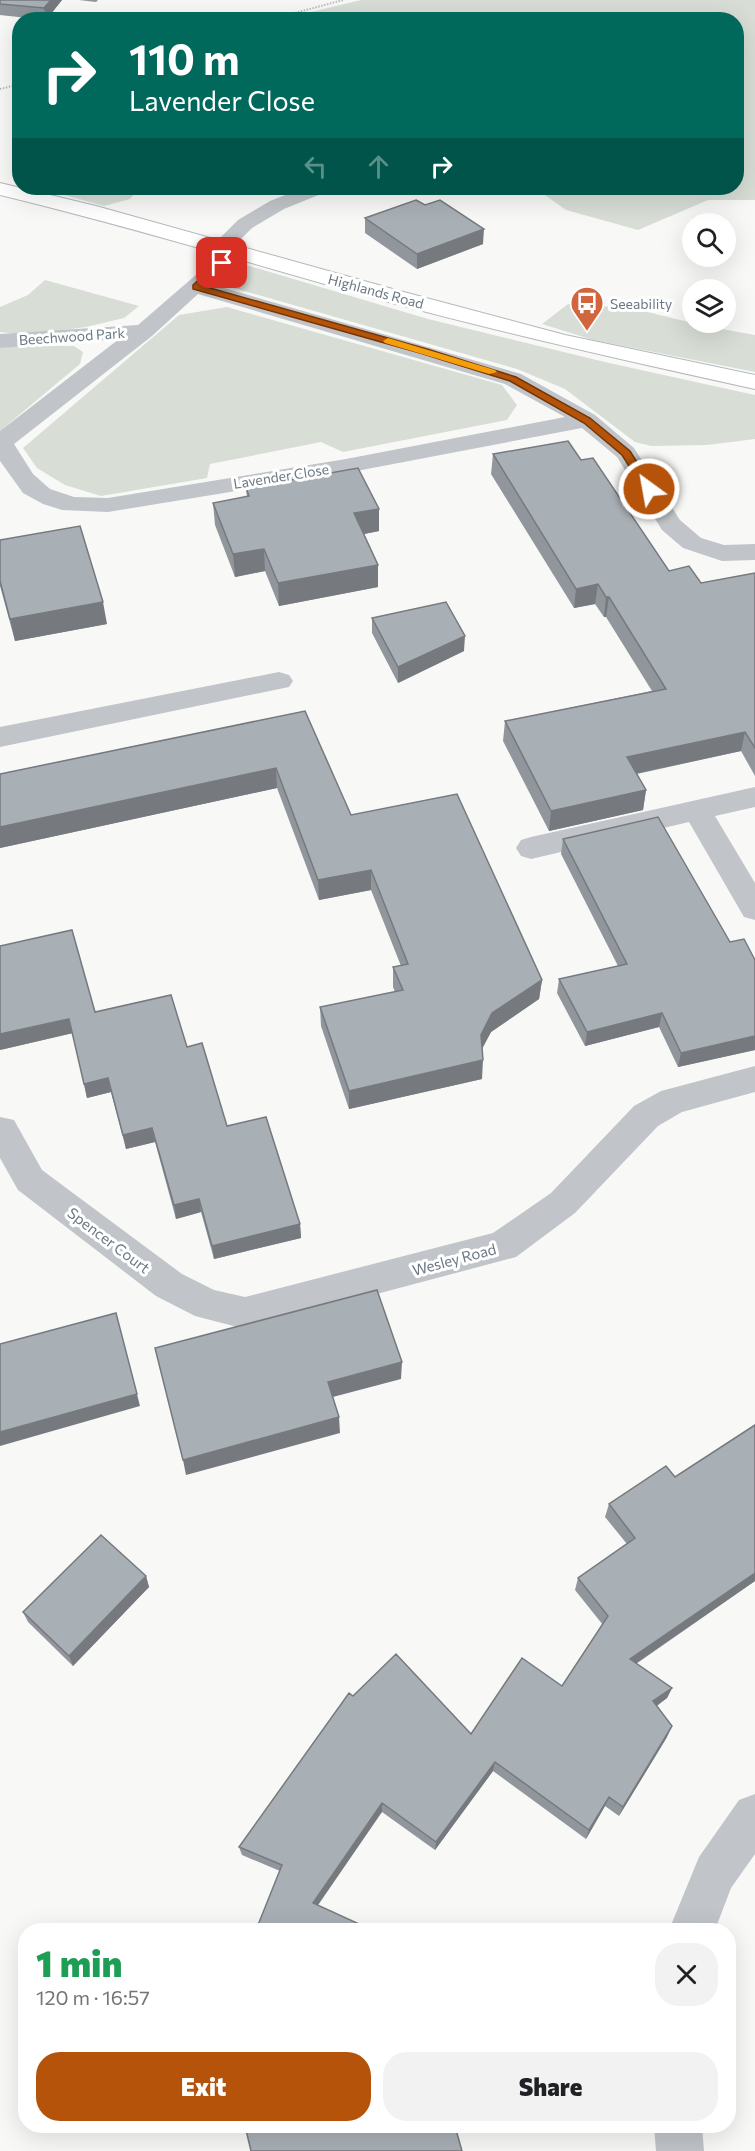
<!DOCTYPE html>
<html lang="en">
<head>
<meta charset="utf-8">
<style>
	body { margin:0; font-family:Commissioner,sans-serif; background:#f2f2f2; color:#202124; height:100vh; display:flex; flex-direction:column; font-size:22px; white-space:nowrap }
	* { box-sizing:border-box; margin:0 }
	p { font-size:20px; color:#757577 }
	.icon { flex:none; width:33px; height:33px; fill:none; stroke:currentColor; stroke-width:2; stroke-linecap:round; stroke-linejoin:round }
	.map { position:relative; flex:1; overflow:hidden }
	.drawer { position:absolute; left:18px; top:1923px; width:718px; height:210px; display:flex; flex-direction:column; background:#fff; border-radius:24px; box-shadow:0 6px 24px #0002 }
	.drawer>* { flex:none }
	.top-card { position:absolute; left:12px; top:12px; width:732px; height:183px; border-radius:24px; box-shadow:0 6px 24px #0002; background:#00695c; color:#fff; overflow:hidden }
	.fabs { position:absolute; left:682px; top:213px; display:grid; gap:12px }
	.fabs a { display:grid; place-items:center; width:54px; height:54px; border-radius:50%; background:#fff; box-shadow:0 6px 24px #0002; font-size:30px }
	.pin { position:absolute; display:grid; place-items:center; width:51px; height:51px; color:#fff; margin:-26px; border-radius:12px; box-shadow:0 3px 9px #0006 }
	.me { position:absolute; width:66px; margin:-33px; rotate:328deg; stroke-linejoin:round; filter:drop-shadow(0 0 4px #0008) }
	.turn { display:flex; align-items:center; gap:21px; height:126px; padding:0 18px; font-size:27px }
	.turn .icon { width:78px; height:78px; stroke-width:2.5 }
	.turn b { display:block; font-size:42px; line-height:51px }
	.lanes { display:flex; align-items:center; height:57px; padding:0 18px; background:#0003; justify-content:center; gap:30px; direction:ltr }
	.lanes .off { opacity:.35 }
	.round { display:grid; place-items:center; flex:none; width:63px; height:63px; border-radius:24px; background:#f2f2f2 }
	.headline { display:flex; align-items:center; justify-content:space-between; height:102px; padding:0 18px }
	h1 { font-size:36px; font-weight:800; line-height:45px; color:#1e9e55 }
	.action { display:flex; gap:12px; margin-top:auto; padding:12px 18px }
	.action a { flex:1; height:69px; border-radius:24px; background:#b45309; color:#fff; font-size:24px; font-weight:800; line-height:69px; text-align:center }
	.action a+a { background:#f2f2f2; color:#202124 }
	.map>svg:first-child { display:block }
	.green { fill:#d8ddd6 }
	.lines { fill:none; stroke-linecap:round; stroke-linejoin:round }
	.secondary-casing { stroke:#b3b8bc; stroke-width:2 }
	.path { stroke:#b9bcbe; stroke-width:2; stroke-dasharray:1.5 1.5; stroke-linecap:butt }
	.service { fill:#c1c4c8; fill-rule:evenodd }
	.minor { fill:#c1c4c8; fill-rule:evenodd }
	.secondary { fill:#fff; fill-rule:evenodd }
	.wall { fill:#90969c }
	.shaded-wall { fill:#767a7f }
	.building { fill:#a8afb5; stroke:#767a7f; stroke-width:1.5 }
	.route { fill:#b45309; stroke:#753606; stroke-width:1.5 }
	.slow { fill:#f59e0b }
	.labels { text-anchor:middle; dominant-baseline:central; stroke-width:6; stroke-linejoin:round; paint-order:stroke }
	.far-street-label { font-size:14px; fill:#6b7884; stroke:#fff }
	.far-poi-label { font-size:14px; fill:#6b7884; stroke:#fff; text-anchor:start }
	.street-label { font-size:15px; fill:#6b7884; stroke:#fff }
</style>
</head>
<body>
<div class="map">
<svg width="755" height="2151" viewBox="0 0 755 2151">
	<rect width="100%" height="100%" fill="#f8f9f7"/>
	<!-- green -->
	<path class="green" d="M361 0H755V200H708L638 230 566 210 535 188H736V20L282 19Z
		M39 188H139L130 199 104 206Z
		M246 265 428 319 609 363 755 395V439L707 445 651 446 635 442 565 389 517 369 230 287 222 280 232 269Z
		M45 280 139 306 124 318 86 327 27 335 0 332V307L28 295Z
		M568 304 631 308 705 326 755 335V372L593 340 542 324Z
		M227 307 502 385 517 405 507 420 343 452 321 442 210 464 207 478 101 496 65 485 37 468 23 448 179 315Z
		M19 346H74L83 352 80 364 0 431V348Z"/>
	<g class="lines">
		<!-- secondary casing -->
		<g class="secondary-casing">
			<path id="secondary" d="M0 183 96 206 400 291 565 335 755 375V389C631 362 507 334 385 301 256 265 129 226 0 195Z"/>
		</g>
		<!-- path -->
		<path class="path" d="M269 20 343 0
			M0 89 20 84"/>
		<!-- service -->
		<path class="service" d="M303 188H329L326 192 284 209 252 228 228 252 221 254 214 252 211 248 214 244 238 220 270 201Z"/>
		<!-- minor -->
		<path class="minor" d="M234 246 241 248 244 252 210 284 521 374 595 415 634 448 680 520 701 538 724 545 755 544V560L722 561 683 548 662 530 617 457 582 428 346 473 108 512 62 510 43 504 23 493 0 461V431L119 339 0 348V334L138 325 227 248ZM198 294 505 384 565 417 346 459 108 498 74 497 50 489 33 474 14 444 152 336Z
			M279 672 289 675 293 681 289 687 0 747V727Z
			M755 787V807L715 816 755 883V920L744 917 689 822 531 859 521 856 516 848 521 840 531 837Z
			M755 1066V1092L682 1112 658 1126 575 1213 516 1257 245 1329 195 1316 156 1296 18 1190 0 1158V1117L14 1120 42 1170 182 1274 214 1290 245 1297 493 1233 551 1193 634 1106 661 1091Z
			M755 1794V1854L731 1888 715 1930H669L699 1857 739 1800Z
			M654 2126H702L704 2151H656Z"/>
		<!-- secondary -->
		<use href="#secondary" class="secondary"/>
	</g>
	<!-- wall -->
	<path class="wall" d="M0 0H62L46 20 0 15Z
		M79 0H98L96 2Z
		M425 205 483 244 417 269 365 233V218Z
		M493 454 581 460 669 571 701 583 755 573V776L741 751 637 774 646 790 643 810 549 831 503 741 505 721 652 691 606 617H604L595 604 574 608 491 474Z
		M246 488 379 531 364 534 378 565V587L279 606 265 571 235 577 215 525 213 503 247 497Z
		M0 540 107 624 15 641 0 586Z
		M372 618 464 651 398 683 372 633Z
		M305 711 351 815 542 980 539 999 491 1032 482 1048V1079L349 1109 321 1026 320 1007 395 992 393 987V967L401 966 371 890 319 900 277 788 0 848V774Z
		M563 839 730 942 755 960V1050L678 1067 659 1027 585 1046 557 993 559 979 618 966 561 854Z
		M95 1012 187 1047 227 1126 300 1224 301 1238 214 1259 201 1212 176 1219 155 1142 126 1149 111 1092 87 1098 73 1033 0 1050Z
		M755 1425V1581L636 1664 672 1688 667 1698 657 1706 667 1737 619 1816 605 1806 586 1839 493 1771 435 1850 382 1812 256 1930 280 1871 242 1855 239 1847 353 1696 471 1734 562 1686 603 1625 575 1590 578 1578 627 1544 605 1517 609 1504 675 1477Z
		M146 1576 149 1587 73 1666 28 1622 23 1612Z"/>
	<!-- shaded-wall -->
	<path class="shaded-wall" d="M51 0H62L46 20 44 8Z
		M484 229 483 244 417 269V254Z
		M379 509V531L354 536V513Z
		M264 549 265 571 235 577 233 554Z
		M378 565V587L279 606 278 583Z
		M598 584 595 604 574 608 576 589Z
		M606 597H609L606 617H604Z
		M103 602 107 624 15 641 10 619Z
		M465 636 464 651 398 683V667Z
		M745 732 741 751 624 776 627 757Z
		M276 768 277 788 0 848V827Z
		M646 790 643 810 549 831 551 811Z
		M371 870V890L319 900 318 880Z
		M542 980 539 999 491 1032 480 1053 481 1035 492 1013Z
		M662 1013 659 1027 585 1046 587 1032Z
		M69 1019 73 1033 0 1050V1034Z
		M755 1036V1050L678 1067 681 1053Z
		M483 1060 482 1079 349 1109V1091Z
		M108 1078 111 1092 87 1098 84 1084Z
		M152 1128 155 1142 126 1149 123 1135Z
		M199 1199 201 1212 176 1219 174 1205Z
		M300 1224 301 1238 214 1259 212 1246Z
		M402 1362 401 1379 329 1398 328 1382Z
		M137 1394 140 1406 0 1446V1432Z
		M339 1417 340 1433 186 1475 183 1460Z
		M755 1573V1581L626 1670 630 1659Z
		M146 1576 149 1587 73 1666 69 1656Z
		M672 1688 667 1698 649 1711 653 1701Z
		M672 1726 667 1737 619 1816 623 1807Z
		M495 1762 493 1771 435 1850 436 1842Z
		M609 1797 605 1806 586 1839 589 1830Z
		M382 1803V1812L314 1911 313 1903Z"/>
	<!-- building -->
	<path class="building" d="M0 0H51L44 8 0 4Z
		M416 200 425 205 440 200 484 229 417 254 365 218Z
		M568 441 581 460 593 458 669 571 689 566 701 583 755 573V748L745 732 627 757 646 790 551 811 505 721 666 689 609 597H606L598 584 576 589 493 454Z
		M358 468 379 509 354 513 378 565 278 583 264 549 233 554 213 503 249 496 246 488Z
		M80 526 103 602 10 619 0 581V540Z
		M446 602 465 636 398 667 372 618Z
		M305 711 351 815 457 794 542 980 492 1013 481 1035 483 1060 349 1091 320 1007 403 990 393 967 408 964 371 870 318 880 276 768 0 827V774Z
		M658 817 730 942 744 939 755 960V1036L681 1053 662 1013 587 1032 559 979 627 964 563 839Z
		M72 930 95 1012 171 995 187 1047 202 1043 227 1126 266 1117 300 1224 212 1246 199 1199 174 1205 152 1128 123 1135 108 1078 84 1084 69 1019 0 1034V946Z
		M377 1290 402 1362 328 1382 339 1417 183 1460 155 1348Z
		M116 1313 137 1394 0 1432V1344Z
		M755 1425V1573L630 1659 672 1688 653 1701 672 1726 623 1807 609 1797 589 1830 495 1762 436 1842 382 1803 313 1903 368 1928 367 1930H256L282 1865 239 1847 349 1693 353 1696 396 1654 471 1734 522 1658 562 1686 608 1616 578 1578 635 1538 609 1504 666 1466 675 1477Z
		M101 1535 146 1576 69 1656 23 1612Z
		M245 2126H455L462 2151H251Z"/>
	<!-- route -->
	<path class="route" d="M219 261 227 263 203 286 427 349 516 377 590 418 630 451 654 489 645 491 622 455 584 423 510 381 420 353 193 289V285Z"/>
	<!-- slow -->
	<path class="slow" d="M388 338 495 370 497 372 489 374 385 343 383 341Z"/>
	<!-- icons -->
	<defs>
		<g id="bus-pin" transform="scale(1.725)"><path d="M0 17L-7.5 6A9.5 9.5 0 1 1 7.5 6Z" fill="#d1653e" stroke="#fff"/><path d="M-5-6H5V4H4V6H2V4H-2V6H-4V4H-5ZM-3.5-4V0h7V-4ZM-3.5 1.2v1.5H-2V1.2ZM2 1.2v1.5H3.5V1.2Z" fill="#fff"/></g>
	</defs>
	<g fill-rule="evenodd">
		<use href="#bus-pin" x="587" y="303"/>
	</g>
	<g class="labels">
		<!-- far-street labels -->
		<g class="far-street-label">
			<text transform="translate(376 291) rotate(15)">Highlands Road</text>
			<text transform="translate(72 336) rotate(-4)">Beechwood Park</text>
			<text transform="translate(281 476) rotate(-9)">Lavender Close</text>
		</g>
		<!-- far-poi labels -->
		<g class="far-poi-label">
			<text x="610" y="303">Seeability</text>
		</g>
		<!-- street labels -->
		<g class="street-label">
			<text transform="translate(109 1240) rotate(37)">Spencer Court</text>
			<text transform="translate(454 1259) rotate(-15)">Wesley Road</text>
		</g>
	</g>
</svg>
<div class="fabs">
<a><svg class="icon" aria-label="search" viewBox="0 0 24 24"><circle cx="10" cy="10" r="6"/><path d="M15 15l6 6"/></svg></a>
<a><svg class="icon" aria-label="layers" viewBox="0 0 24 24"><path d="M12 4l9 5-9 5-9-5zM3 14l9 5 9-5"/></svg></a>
</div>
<div class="pin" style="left:222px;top:263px;background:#d93025"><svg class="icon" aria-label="arrive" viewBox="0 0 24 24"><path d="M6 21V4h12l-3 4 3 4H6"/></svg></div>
<svg class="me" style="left:649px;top:489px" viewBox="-20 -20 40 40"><circle r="17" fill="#b45309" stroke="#fff" stroke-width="3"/><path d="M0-11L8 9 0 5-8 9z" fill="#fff"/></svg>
<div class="top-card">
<div class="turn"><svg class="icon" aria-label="right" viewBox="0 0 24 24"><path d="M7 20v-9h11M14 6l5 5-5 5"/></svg><div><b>110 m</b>Lavender Close</div></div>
<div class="lanes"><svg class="icon off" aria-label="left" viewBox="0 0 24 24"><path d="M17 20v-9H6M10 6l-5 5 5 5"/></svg><svg class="icon off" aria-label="ahead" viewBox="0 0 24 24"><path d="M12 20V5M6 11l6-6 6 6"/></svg><svg class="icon" aria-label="right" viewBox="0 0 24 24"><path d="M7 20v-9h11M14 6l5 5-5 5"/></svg></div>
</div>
<section class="drawer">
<div class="headline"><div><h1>1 min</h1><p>120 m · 16:57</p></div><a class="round"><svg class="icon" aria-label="close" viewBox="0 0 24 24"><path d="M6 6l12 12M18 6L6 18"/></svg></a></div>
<div class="action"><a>Exit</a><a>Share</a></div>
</section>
</div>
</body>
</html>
